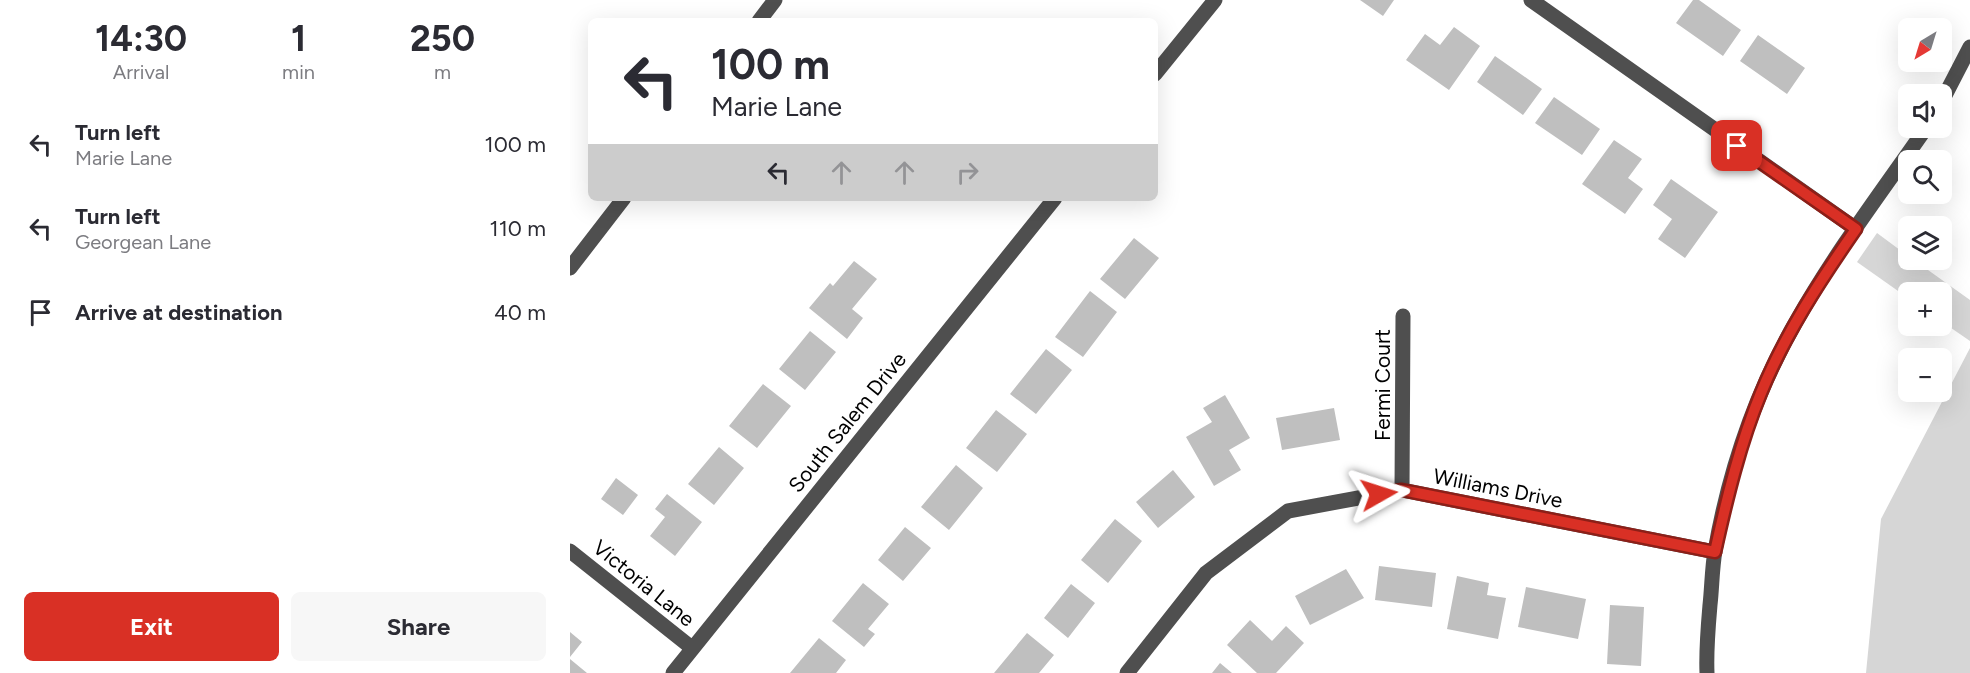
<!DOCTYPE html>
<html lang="en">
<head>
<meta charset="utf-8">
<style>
	body { margin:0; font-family:Figtree,sans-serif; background:#f7f7f7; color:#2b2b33; height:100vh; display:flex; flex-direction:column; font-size:22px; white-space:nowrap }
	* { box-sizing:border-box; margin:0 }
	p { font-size:20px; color:#7c7c81 }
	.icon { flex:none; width:33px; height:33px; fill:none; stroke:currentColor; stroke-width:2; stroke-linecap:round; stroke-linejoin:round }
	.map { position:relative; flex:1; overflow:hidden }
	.sheet { display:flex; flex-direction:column; background:#fff; width:570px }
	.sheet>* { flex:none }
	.top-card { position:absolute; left:18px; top:18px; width:570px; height:183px; border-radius:9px; box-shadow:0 6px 24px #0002; background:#fff; color:#2b2b33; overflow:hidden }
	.needle { width:39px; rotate:218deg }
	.controls { position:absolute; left:1328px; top:18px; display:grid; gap:12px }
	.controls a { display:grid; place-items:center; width:54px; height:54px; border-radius:9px; background:#fff; box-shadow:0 6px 24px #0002; font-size:30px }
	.pin { position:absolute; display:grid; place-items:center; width:51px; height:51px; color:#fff; margin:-26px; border-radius:12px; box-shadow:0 3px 9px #0006 }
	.me { position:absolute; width:66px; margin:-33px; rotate:84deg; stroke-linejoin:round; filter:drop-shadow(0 0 4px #0008) }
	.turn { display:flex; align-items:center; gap:21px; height:126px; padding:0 24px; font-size:27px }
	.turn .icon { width:78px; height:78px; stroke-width:2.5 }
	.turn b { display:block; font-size:42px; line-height:51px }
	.lanes { display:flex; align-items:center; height:57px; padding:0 24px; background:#0003; justify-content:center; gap:30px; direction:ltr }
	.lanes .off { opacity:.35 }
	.eta { display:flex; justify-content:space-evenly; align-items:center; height:102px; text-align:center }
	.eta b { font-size:36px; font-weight:700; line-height:42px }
	.button { display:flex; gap:12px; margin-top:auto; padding:12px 24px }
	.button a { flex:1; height:69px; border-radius:9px; background:#d93025; color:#fff; font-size:24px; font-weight:700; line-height:69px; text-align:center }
	.button a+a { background:#f7f7f7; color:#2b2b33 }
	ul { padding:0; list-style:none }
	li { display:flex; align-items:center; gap:18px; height:84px; padding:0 24px }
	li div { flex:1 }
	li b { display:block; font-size:22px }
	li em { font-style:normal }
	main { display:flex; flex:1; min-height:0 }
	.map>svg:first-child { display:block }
	.green { fill:#d6d6d6 }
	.building { fill:#bfbfbf }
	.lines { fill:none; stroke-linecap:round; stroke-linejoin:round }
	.minor { stroke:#4f4f4f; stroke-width:15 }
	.route-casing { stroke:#8d1f18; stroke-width:15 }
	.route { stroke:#d93025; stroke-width:10 }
	.labels { text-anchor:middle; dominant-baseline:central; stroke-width:6; stroke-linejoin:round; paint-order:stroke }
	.street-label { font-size:21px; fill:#000; stroke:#fff }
</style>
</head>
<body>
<main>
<section class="sheet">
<div class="eta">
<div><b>14:30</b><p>Arrival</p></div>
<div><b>1</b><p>min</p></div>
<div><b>250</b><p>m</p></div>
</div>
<ul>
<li><svg class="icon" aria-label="left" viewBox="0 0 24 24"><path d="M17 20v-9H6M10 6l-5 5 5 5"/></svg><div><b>Turn left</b><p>Marie Lane</p></div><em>100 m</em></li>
<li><svg class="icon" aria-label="left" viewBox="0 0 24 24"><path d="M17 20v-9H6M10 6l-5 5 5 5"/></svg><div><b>Turn left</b><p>Georgean Lane</p></div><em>110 m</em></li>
<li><svg class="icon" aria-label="arrive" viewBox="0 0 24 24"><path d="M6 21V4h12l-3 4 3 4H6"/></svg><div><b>Arrive at destination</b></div><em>40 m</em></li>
</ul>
<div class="button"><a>Exit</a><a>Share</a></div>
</section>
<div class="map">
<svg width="1400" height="673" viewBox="0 0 1400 673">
	<rect width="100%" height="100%" fill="#fff"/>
	<!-- green -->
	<path class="green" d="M1307 233 1338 256V260H1344L1400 300V341L1371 321V292H1338V298L1287 262Z
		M1400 348V673H1296L1311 519Z"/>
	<!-- building -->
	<path class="building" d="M790 0H824L813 16Z
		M1123 0H1129L1171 30 1153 56 1106 23Z
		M884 27 910 46 879 90 836 60 855 34 870 45Z
		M1188 35 1235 68 1217 94 1170 61Z
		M925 56 972 89 953 115 907 82Z
		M984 97 1030 129 1012 155 965 123Z
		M1044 140 1072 159 1058 178 1073 189 1055 214 1012 184Z
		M1101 179 1148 212 1115 258 1088 239 1102 219 1083 205Z
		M564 238 589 258 555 299 530 279Z
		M284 261 307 279 282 309 293 318 277 339 239 308 260 283 263 286Z
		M520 291 547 312 513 357 485 337Z
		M240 331 266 352 235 390 209 369Z
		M476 349 502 370 466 414 440 394Z
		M193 384 221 406 187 448 159 426Z
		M655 395 680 438 659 450 671 470 644 486 616 437 642 422 633 408Z
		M764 408 770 440 712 450 706 418Z
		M426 410 457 434 427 472 396 448Z
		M149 447 174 468 144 505 118 484Z
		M386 465 413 488 379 530 351 507Z
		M603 470 625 497 588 528 566 502Z
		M46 478 68 495 53 515 31 499Z
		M97 494 132 522 105 556 80 536 95 517 85 509Z
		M545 519 572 541 538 583 511 560Z
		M335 527 361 548 333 581 308 560Z
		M809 566 866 573 862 607 805 600Z
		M776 569 794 598 740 625 725 596Z
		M887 576 919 583 917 595 936 598 928 639 877 629Z
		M293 583 319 604 298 629 305 634 294 647 262 621Z
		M501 584 525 603 498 638 474 618Z
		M956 587 1016 599 1008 639 948 627Z
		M1040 605 1074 607 1071 666 1037 664Z
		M680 620 702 641 716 626 734 643 706 673H687L657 645Z
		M0 632 12 642 0 657Z
		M457 633 484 655 469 673H424Z
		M249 638 276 660 266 673H220Z
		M0 659 17 673H0Z
		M650 663 662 673H642Z"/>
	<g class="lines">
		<!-- minor -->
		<path class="minor" d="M961 0 1286 229
			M189 21 205 0
			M585 74 645 0
			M1371 103 1400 47
			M0 268 54 198
			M832 490 833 316
			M0 551 122 648
			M103 673 485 198
			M557 673 636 573 718 511 832 490 1145 552
			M1137 673C1136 650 1138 628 1140 605 1142 587 1142 568 1145 551 1159 471 1186 391 1227 320 1265 253 1312 191 1356 128"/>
	</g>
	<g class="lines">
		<!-- route casing -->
		<g class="route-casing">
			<path id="route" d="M809 494 832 490 1145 552C1157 498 1170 444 1191 393 1215 334 1250 281 1286 229L1167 146"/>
		</g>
		<!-- route -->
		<use href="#route" class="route"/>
	</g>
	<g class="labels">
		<!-- street labels -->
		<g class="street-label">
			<text transform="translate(812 385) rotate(-90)">Fermi Court</text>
			<text transform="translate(277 422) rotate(-51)">South Salem Drive</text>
			<text transform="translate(928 488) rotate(11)">Williams Drive</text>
			<text transform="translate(74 583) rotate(39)">Victoria Lane</text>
		</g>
	</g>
</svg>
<div class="controls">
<a><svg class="needle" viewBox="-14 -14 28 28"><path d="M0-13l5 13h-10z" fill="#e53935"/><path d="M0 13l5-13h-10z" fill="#7c7c81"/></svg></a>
<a><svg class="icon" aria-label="sound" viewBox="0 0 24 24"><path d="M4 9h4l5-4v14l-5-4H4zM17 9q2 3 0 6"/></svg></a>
<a><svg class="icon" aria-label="search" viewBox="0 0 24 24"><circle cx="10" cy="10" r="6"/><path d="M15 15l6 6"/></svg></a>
<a><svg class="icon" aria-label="layers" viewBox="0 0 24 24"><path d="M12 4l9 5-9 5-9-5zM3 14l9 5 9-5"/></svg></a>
<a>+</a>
<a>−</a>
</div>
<div class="pin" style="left:1167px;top:146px;background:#d93025"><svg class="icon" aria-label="arrive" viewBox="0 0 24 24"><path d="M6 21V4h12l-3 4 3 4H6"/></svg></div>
<svg class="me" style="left:809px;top:494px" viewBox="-20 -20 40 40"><path d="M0-17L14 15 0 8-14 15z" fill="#d93025" stroke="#fff" stroke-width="4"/></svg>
<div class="top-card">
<div class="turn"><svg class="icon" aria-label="left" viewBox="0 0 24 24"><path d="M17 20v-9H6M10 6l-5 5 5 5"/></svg><div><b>100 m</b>Marie Lane</div></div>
<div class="lanes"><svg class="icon" aria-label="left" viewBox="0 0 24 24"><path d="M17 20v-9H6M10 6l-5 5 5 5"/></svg><svg class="icon off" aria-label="ahead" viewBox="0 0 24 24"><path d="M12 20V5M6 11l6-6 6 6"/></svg><svg class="icon off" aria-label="ahead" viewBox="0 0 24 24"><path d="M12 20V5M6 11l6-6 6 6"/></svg><svg class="icon off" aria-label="right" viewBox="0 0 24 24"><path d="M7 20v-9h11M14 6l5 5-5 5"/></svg></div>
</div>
</div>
</main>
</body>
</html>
